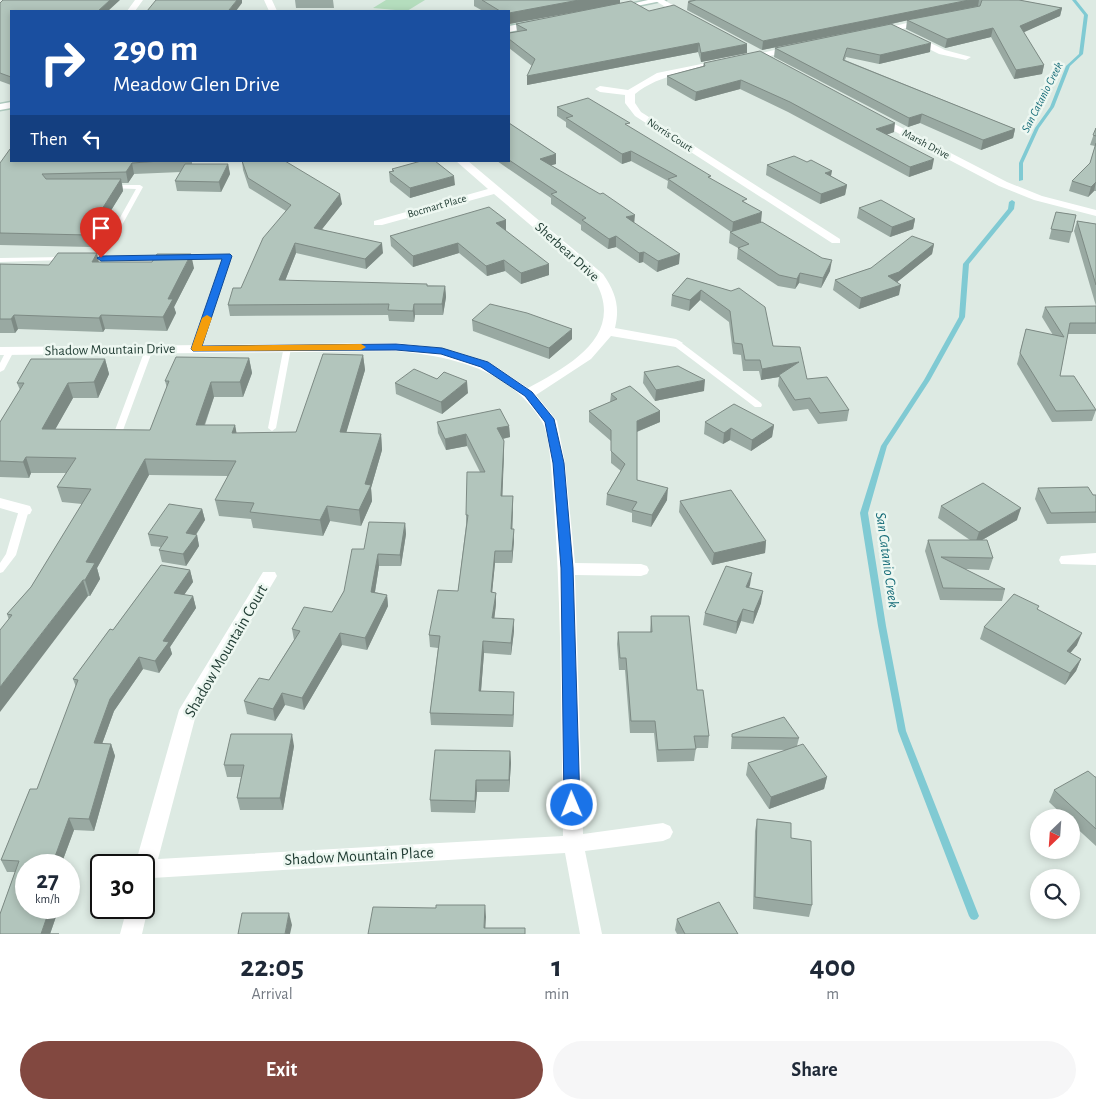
<!DOCTYPE html>
<html lang="en">
<head>
<meta charset="utf-8">
<style>
	body { margin:0; font-family:"Alegreya Sans",sans-serif; background:#f6f6f7; color:#1f2937; height:100vh; display:flex; flex-direction:column; font-size:19px; white-space:nowrap }
	* { box-sizing:border-box; margin:0 }
	p { font-size:16px; color:#747a83 }
	.icon { flex:none; width:28px; height:28px; fill:none; stroke:currentColor; stroke-width:2; stroke-linecap:round; stroke-linejoin:round }
	.map { position:relative; height:934px; overflow:hidden }
	.panel { display:flex; flex-direction:column; background:#fff; flex:1 }
	.panel>* { flex:none }
	.hud { position:absolute; left:10px; top:10px; width:500px; height:152px; border-radius:0px; box-shadow:0 2px 8px #0003; background:#1a4fa0; color:#fff; overflow:hidden }
	.needle { width:32px; rotate:205deg }
	.tools { position:absolute; left:1030px; top:809px; display:grid; gap:10px }
	.tools a { display:grid; place-items:center; width:50px; height:50px; border-radius:50%; background:#fff; box-shadow:0 2px 8px #0003; font-size:25px }
	.speed { position:absolute; left:15px; top:854px; display:flex; gap:10px; font-size:25px; font-weight:700; text-align:center }
	.speed>* { display:grid; place-content:center; width:65px; height:65px; border-radius:50%; background:#fff; box-shadow:0 2px 8px #0003; line-height:1 }
	.speed small { font-size:12px; font-weight:400 }
	.speed .limit { border:2px solid #111; border-radius:8px; background:#fff; color:#111 }
	.pin { position:absolute; display:grid; place-items:center; width:42px; height:42px; color:#fff; margin:-51px -21px; border-radius:50% 50% 50% 0; rotate:-45deg; box-shadow:0 0 5px #0007 }
	.pin .icon { rotate:45deg }
	.me { position:absolute; width:55px; margin:-28px; rotate:359deg; stroke-linejoin:round; filter:drop-shadow(0 0 4px #0008) }
	.turn { display:flex; align-items:center; gap:18px; height:105px; padding:0 20px; font-size:22px }
	.turn .icon { width:65px; height:65px; stroke-width:2.5 }
	.turn b { display:block; font-size:35px; line-height:42px }
	.then { display:flex; align-items:center; height:48px; padding:0 20px; background:#0003; gap:10px; font-size:19px }
	.eta { display:flex; justify-content:space-evenly; align-items:center; height:85px; text-align:center }
	.eta b { font-size:30px; font-weight:700; line-height:35px }
	.primary-button { display:flex; gap:10px; margin-top:auto; padding:10px 20px }
	.primary-button a { flex:1; height:58px; border-radius:30px; background:#824840; color:#fff; font-size:20px; font-weight:700; line-height:58px; text-align:center }
	.primary-button a+a { background:#f6f6f7; color:#1f2937 }
	.map>svg:first-child { display:block }
	.green { fill:#b4ddbd }
	.lines { fill:none; stroke-linecap:round; stroke-linejoin:round }
	.stream { fill:#80cad3; fill-rule:evenodd }
	.secondary-casing { stroke:#afcabf; stroke-width:3 }
	.lane { fill:#fff; fill-rule:evenodd }
	.street { fill:#fff; fill-rule:evenodd }
	.secondary { fill:#fff; fill-rule:evenodd }
	.wall { fill:#99a9a2 }
	.shaded-wall { fill:#7d8a84 }
	.building { fill:#b2c5bc; stroke:#7d8a84 }
	.route { fill:#1a73e8; stroke:#114b97 }
	.slow { fill:#f59e0b }
	.labels { text-anchor:middle; dominant-baseline:central; stroke-width:5; stroke-linejoin:round; paint-order:stroke }
	.far-street-label { font-size:11px; fill:#1e3a31; stroke:#edf7f1 }
	.far-water-label { font-size:12px; font-style:italic; fill:#166c78; stroke:#edf7f1 }
	.street-label { font-size:14px; fill:#1e3a31; stroke:#edf7f1 }
	.water-label { font-size:15px; font-style:italic; fill:#166c78; stroke:#edf7f1 }
	.near-street-label { font-size:16px; fill:#1e3a31; stroke:#edf7f1 }
</style>
</head>
<body>
<div class="map">
<svg width="1096" height="934" viewBox="0 0 1096 934">
	<rect width="100%" height="100%" fill="#ddeae3"/>
	<!-- green -->
	<path class="green" d="M386 0H425L407 11 373 8Z"/>
	<g class="lines">
		<!-- stream -->
		<path class="stream" d="M1072 0H1076L1088 15 1083 54 1070 66 1054 107 1039 128 1023 163V180L1019 181V163L1035 128 1050 107 1066 66 1079 54 1084 15Z
			M1012 200 1015 202 1014 209 969 264 965 317 930 380 887 446 868 513 886 626 906 731 979 916 977 919 974 920 971 919 969 916 898 731 878 626 860 513 881 446 924 380 959 317 963 264 1008 209 1009 202Z"/>
		<!-- secondary casing -->
		<g class="secondary-casing">
			<path id="secondary" d="M648 0H666L617 10 613 8Z
				M536 21 540 24 539 26 509 32V26Z
				M11 102V108L0 110V104Z"/>
		</g>
		<!-- lane -->
		<path class="lane" d="M112 185H140L143 187 105 256 164 255 167 257 166 258 85 260V258L98 257 136 189 110 188 109 187Z
			M227 254 230 256 200 349 199 351H193L192 349 223 258 180 259 177 257 180 255Z
			M64 257 67 259 66 260 0 262V258Z
			M673 341H679L761 403 762 405 761 407H755L673 345 672 343Z
			M284 346H290L291 348 276 428 272 431 268 428Z
			M146 347H152L153 349 122 433 121 435H115L114 433Z
			M7 349H10L14 351 4 370 0 372V363Z
			M24 507 29 510 16 555 3 572 0 573V563L6 554 19 510Z"/>
		<!-- street -->
		<path class="street" d="M135 0H143L135 11H127Z
			M264 0H272L277 11H269Z
			M654 0H664L691 16 684 18Z
			M927 18 930 19V23L878 34 874 31Z
			M912 34 945 50 971 57 966 60 939 54 909 39V35Z
			M795 45 799 48 798 50 746 61 741 58Z
			M721 60 726 63 724 65C693 72 661 73 635 94V103L641 112 840 239V243H832L635 116 625 103V95L600 92 595 89 600 86 628 90 657 73Z
			M877 115 1007 182 1042 196 1096 210V216L1034 200 999 186 873 120 872 118Z
			M456 161H468L603 274C616 293 620 307 615 328L676 339 683 343 676 347 611 336 591 359 536 395 557 421 565 463 575 563 641 564 647 566 649 570 647 574 641 576 575 575 583 834 663 823 670 826 673 832 670 838 663 841 585 851 602 934H580L565 853 152 878 144 881V865H135L179 710 263 572H275L277 576 197 711 158 859 563 836C561 722 562 608 553 494 552 478 550 432 541 420 507 368 453 357 396 351L0 355V347L396 343 442 348 489 362 528 388C571 365 627 334 594 279L494 194 382 225H374V221L488 189Z
			M0 498 30 506 32 510 30 514 24 515 0 508Z
			M1096 553V565L1061 564 1059 560 1061 556Z
			M144 901 148 908 142 934H120L127 908H144Z"/>
		<!-- secondary -->
		<use href="#secondary" class="secondary"/>
	</g>
	<!-- wall -->
	<path class="wall" d="M295 0H333L334 8H296Z
		M474 0H620V3L649 11 747 53 701 62 698 52 527 85 532 66 509 48V33L517 32 516 24 596 8 509 24V11H483L474 6Z
		M688 0H1019L1062 8 1060 16 1023 32 1044 65 1042 74 1014 79 991 37 945 48 906 29 907 20 892 24 930 52 879 64 846 57 845 60 1015 129 1013 138 981 150 920 123 908 127 774 57 775 48 863 29 762 50 687 10 688 2 690 1Z
		M0 3 11 11V85L0 81Z
		M704 63 894 132 886 135 932 169 909 177 788 112 740 89 695 101 667 85V76L703 66Z
		M557 107 629 127 711 179 746 203 761 222 830 271 821 288 799 283 795 289 778 286 737 259 738 248 729 243 730 232H731L667 188 668 181 631 161 622 164 566 127V122L557 116Z
		M509 123 556 154V164L551 165 634 223 679 264 657 272 643 262 639 263 616 247 608 249 581 230V225L551 204V198L497 161H509Z
		M1096 128V191H1094L1088 197 1069 191 1072 181 1090 163 1095 146 1090 145Z
		M11 161H192V164H228L230 174 221 192 177 191 175 181 181 172 134 174 128 183H122L123 191 102 225V229L91 247 0 245V163Z
		M242 161 342 204 322 229 383 253 366 269 296 253 285 281 445 286 446 297 443 315H415L414 322 389 321 388 315 230 316 228 305 241 288 286 211 249 188 243 170Z
		M767 165 831 176 847 185 845 195 820 204 766 175Z
		M392 169 455 185 410 198 390 182 389 172 392 171Z
		M859 208 915 219 913 229 890 237 857 218Z
		M1056 212 1076 215 1069 243 1049 239Z
		M506 220V230H505L549 275 521 284 505 271 487 276 459 253 413 267 391 246 390 236Z
		M1077 221 1096 224V334H1068L1060 376 1096 410 1092 421 1052 422 1017 364 1026 329 1053 335 1042 317 1045 307 1096 306 1074 231Z
		M934 244 932 254 897 282 899 295 859 309 833 290 835 280 871 268Z
		M99 262 194 268 174 307 176 313 167 331 105 329 103 332 18 329 15 333H0V264L49 265Z
		M687 278 731 291 773 346 807 379 849 410 847 421 818 424 808 409 793 411 778 386 779 377 761 380 759 371H743L741 355 733 354 729 322 700 300 689 311 671 306 672 295Z
		M472 320 572 339 549 359 473 331Z
		M363 355 365 370 346 432 381 434 382 450 371 488 372 501 361 526 330 521 323 536 253 528 251 519 219 516 215 500 228 476 149 475 97 568 100 579 90 596H88L9 620 7 614 31 587 82 504 62 502 57 487 66 473H31L29 478 0 477V422L20 390 17 383 105 359 109 374 98 398H73L55 429 150 430 167 388 165 381 249 358 252 373 243 397H214L205 425H235L236 433 296 432Z
		M644 372 704 391 655 401 643 383Z
		M395 383 468 393 442 414 396 394Z
		M611 394 660 411V422L637 432V480L667 500 651 527 632 522V513L606 505 607 494 621 471 611 463V441L589 422V411L610 402Z
		M437 422 509 426 510 437 503 439 504 441V453L502 496H513L512 529 514 541 512 563H495L492 592 496 593V604L494 618 514 631 511 655 484 653 481 691 514 704 513 727 431 725 430 713 438 648 430 647 429 635 458 591 466 525V515L480 472 467 446 446 450 438 433Z
		M705 422 774 425 772 437 751 451 730 440 723 444 704 434Z
		M1038 488 1096 495V523L1047 524 1035 499Z
		M680 501 766 541 765 553 712 565 679 512Z
		M941 506 1017 520 982 540 993 558 989 570 965 569 1005 589 1002 601 940 600 925 551 928 540H970L938 518Z
		M202 509 205 520 196 535H197L199 546 186 566 162 562 159 550 161 547 151 546 148 534Z
		M405 523 406 534 401 566H379L375 592 387 595 388 606 367 650 342 645 304 710 285 705 275 721 247 714 244 701 269 680 294 640 292 629 332 612 344 591 364 549Z
		M161 565 190 570 193 582 184 595 193 596 196 608 170 647 172 654 159 673 143 669 114 711 102 744H111L115 756 94 831 74 830 61 865H26V908H59L50 934H59H0V914L15 872H7L1 860 30 789H37L76 687 73 679 110 629 113 630Z
		M750 585 749 587 761 603 753 624 741 621 736 634 703 625 705 613Z
		M1038 610 1077 645 1070 653 1081 659 1076 671 1065 685 980 639 984 627Z
		M651 616 697 690 709 736 708 748H696L694 761 657 762 654 733H630L625 670H619L617 644 618 632H650Z
		M732 734 799 738 797 746 827 777 824 789 769 809 746 775 748 763 787 750 731 749Z
		M294 746 283 810H240L237 798 241 777H227L224 765Z
		M510 751 511 763 509 792H477L475 813 431 812 430 800Z
		M1095 777H1096V846L1071 823V818H1066L1049 802 1054 790Z
		M757 819 791 838 812 905 809 917 753 909 755 831Z
		M677 919 738 934H677L675 930Z"/>
	<!-- shaded-wall -->
	<path class="shaded-wall" d="M110 0H120L108 11H98Z
		M237 0H242V3L236 11H230L229 10Z
		M579 0H620V4L509 24V13Z
		M969 0H979L978 6 762 50 763 41Z
		M1062 8 1060 16 1018 35 1020 26Z
		M993 28 991 37 945 48 947 39Z
		M699 43 698 52 527 85V76Z
		M931 43 930 52 879 64 880 55Z
		M747 44V53L701 62V53Z
		M1044 65 1042 74 1014 79 1016 70Z
		M741 80 740 89 695 101 696 92Z
		M922 114 920 123 908 127 909 118Z
		M895 123 894 132 874 139 876 129Z
		M1015 129 1013 138 981 150 983 140Z
		M631 151V161L622 164V154Z
		M556 154V164L540 168V159Z
		M934 159 932 169 909 177 910 167Z
		M132 163 134 174 128 183 126 172Z
		M228 164 230 174 221 192 219 182Z
		M832 171 830 181 825 173Z
		M454 176 455 185 410 198V188Z
		M121 179 123 191 102 225V229L91 247 88 235 97 217Z
		M1096 182 1094 191 1088 197 1091 187Z
		M847 185 845 195 820 204 821 194Z
		M340 194 342 204 315 238 314 228Z
		M762 212 761 222 732 232 733 222Z
		M635 215 634 225 626 217Z
		M915 219 913 229 890 237 892 227Z
		M506 220V230L496 233V223Z
		M616 236V247L608 249 609 239Z
		M295 243 296 253 281 291 279 280Z
		M382 243 383 253 366 269 365 259Z
		M458 243 459 253 413 267V256Z
		M934 244 932 254 896 283 888 276Z
		M644 252 643 262 639 263V253Z
		M97 253 100 267 92 262Z
		M191 254 194 268 174 307 176 313 167 331 163 317 168 299Z
		M680 254 679 264 657 272 658 261Z
		M504 260 505 271 487 276 486 266Z
		M832 260 830 271 821 288 823 278Z
		M549 264V275L521 284V273Z
		M800 273 799 283 795 289 797 279Z
		M901 285 899 295 859 309 861 298Z
		M445 286 446 297 443 315 442 304Z
		M701 290 700 300 689 311 690 300Z
		M414 304 415 315 414 322 413 311Z
		M14 315 18 329 15 333 11 319Z
		M101 315 105 329 103 332 99 318Z
		M572 329V339L549 359V348Z
		M363 355 365 370 342 447 340 432Z
		M249 358 252 373 243 397 240 382Z
		M105 359 109 374 98 398 94 382Z
		M799 362 779 375V377L761 380 762 369Z
		M705 380 704 391 655 401 656 390Z
		M467 381 468 393 442 414 441 402Z
		M211 382 214 397 199 440 196 425Z
		M68 383 73 398 47 444 42 429Z
		M660 411V422L636 432 637 421Z
		M235 425 238 440 232 433Z
		M774 425 772 437 751 451 752 440Z
		M509 426 510 437 497 440V428Z
		M731 428 730 440 723 444 724 433Z
		M381 434 382 450 371 488 372 501 361 526 359 510 365 484Z
		M466 434 467 446 446 450 445 439Z
		M504 441V453L502 508 501 496Z
		M26 457 31 473 29 478 23 462Z
		M145 459 149 475 97 568 100 579 90 596 85 580 86 562Z
		M668 488 667 500 651 527 652 515Z
		M513 496V508L512 541 511 529Z
		M327 506 330 521 323 536 320 520Z
		M1021 508 1017 520 975 544 979 532Z
		M202 509 205 520 189 545 186 533Z
		M405 523 406 534 401 566 400 555Z
		M514 529V541L512 563V551Z
		M197 535 199 546 186 566 183 554Z
		M766 541 765 553 712 565 714 553Z
		M495 551V563L491 604V592Z
		M378 554 379 566 373 604 371 592Z
		M190 570 193 582 177 605 174 593Z
		M752 573 750 585 744 598 746 587Z
		M83 580 88 596 0 712V687Z
		M763 591 761 603 753 624 754 612Z
		M496 593V604L493 630 492 618Z
		M387 595 388 606 367 650 365 638Z
		M193 596 196 608 170 647 172 654 159 673 155 661 163 641Z
		M743 609 741 621 736 634 737 622Z
		M514 619V631L511 655V643Z
		M340 633 342 645 304 710 302 698Z
		M1082 633 1077 645 1062 663 1067 651Z
		M483 641 484 653 480 703 479 691Z
		M139 657 143 669 114 711 98 755 94 743 110 699Z
		M1081 659 1076 671 1065 685 1070 673Z
		M514 692V704L513 727V715Z
		M282 693 285 705 275 721 273 709Z
		M292 734 294 746 283 810 280 798Z
		M111 744 115 756 94 831 89 819Z
		M510 751 511 763 509 792V780Z
		M827 777 824 789 769 809 771 797Z
		M476 780 477 792 475 813V801Z
		M69 818 74 830 61 865H52Z
		M485 905 486 917 485 934 484 928Z
		M50 908H59L50 934H41Z
		M289 913 292 925 290 934H285Z"/>
	<!-- building -->
	<path class="building" d="M3 0H110L98 11H11V77L0 73V3Z
		M156 0H237L229 10H233L232 11H147Z
		M482 0H579L509 13V11H500Z
		M696 0H969L763 41 688 2Z
		M982 0H1019L1062 8 1020 26 1044 65 1016 70 993 28 947 39 907 20 980 6Z
		M631 1 649 11 674 5 747 44 701 53 699 43 527 76 535 59 509 39V33L527 30 516 24Z
		M891 24 931 43 880 55 847 48 843 60 1015 129 983 140 922 114 909 118 775 48Z
		M760 51 895 123 876 129 934 159 910 167 790 102 741 80 696 92 667 76 705 66 704 63Z
		M588 98 630 123 625 124 711 176 708 177 747 199 742 201 762 212 733 222 668 179 677 176 631 151 622 154 566 118 573 116 557 107Z
		M509 123 556 154 540 159 600 194 603 193 635 215 626 217 680 254 658 261 644 252 639 253 616 236 609 239 582 220 586 218 551 194 557 192 509 160Z
		M1096 128V136L1093 135Z
		M1096 143V182L1091 187 1072 181 1090 163Z
		M10 149H11V161H161L132 163 126 172 42 174 46 179H121L97 217H100L88 235 0 233V163Z
		M794 156 807 162 811 160 832 171 825 173 847 185 821 194 767 165Z
		M242 161H285L340 194 314 228 382 243 365 259 295 243 279 280 427 284V286H445L442 304H414L413 311 388 310 389 304 228 305 233 288H241L263 238 291 205 248 178Z
		M421 161H435L454 176 410 188 389 172 394 171 392 169Z
		M185 164H228L219 182 175 181Z
		M881 200 915 219 892 227 859 208Z
		M489 207 506 220 496 223 549 264 521 273 504 260 486 266 458 243 413 256 390 236Z
		M1056 212 1076 215 1072 232 1051 229Z
		M1077 221 1096 224V285Z
		M762 222 822 258 832 260 823 278 800 273 797 279 779 275 738 248 749 244 730 232Z
		M912 236 934 244 899 272 888 276 901 285 861 298 835 280 871 268Z
		M58 253H97L92 262H152L157 254H191L168 299H173L163 317 101 315 99 318 14 315 11 319H0V264L49 265Z
		M687 278 731 291 739 288 765 307 773 346 800 347 807 379 827 377 849 410 820 413 810 398 795 400 779 375 799 362 762 369 760 360H745L742 344 734 343 730 311 701 290 690 300 672 295Z
		M490 304 527 313 572 329 549 348 472 320Z
		M1096 306V323H1070L1060 376H1074L1096 410 1056 411 1020 353 1026 329 1064 337 1045 307Z
		M323 354 363 355 340 432 381 434 365 484 371 485 359 510 327 506 320 520 250 512 254 503 215 500 236 461 145 459 86 562 95 563 85 580H83L0 687V630L12 615 7 614 31 587 91 489 57 487 76 458 26 457 23 462 0 461V422L24 383H17L31 359H105L94 382 68 383 42 429 150 430 169 381H165L176 357 249 358 240 382H211L196 425H235L232 433 296 432Z
		M678 366 705 380 656 390 644 372Z
		M414 369 437 379 444 372 467 381 441 402 395 383Z
		M630 386 660 411 637 421V480L668 488 652 515 632 510 637 502 607 494 625 464 611 451V430L589 411 617 399 611 394Z
		M734 404 774 425 752 440 731 428 724 433 705 422Z
		M500 409 509 426 497 428 504 441 501 496H513L511 529H514L512 551H495L491 592 496 593 492 618 514 619 511 643 483 641 479 691 514 692 513 715 430 713 440 636 429 635 438 590 458 591 468 515H466L467 472H485L466 434 445 439 437 422Z
		M983 483 1021 508 979 532 941 506Z
		M1088 487 1093 495H1096V512L1051 513 1038 488Z
		M731 490 766 541 714 553 680 501Z
		M169 504 202 509 186 533 197 535 183 554 159 550 168 537 148 534Z
		M369 522 405 523 400 555 378 554 371 592 387 595 365 638 340 633 302 698 282 693 273 709 244 701 259 678 269 680 300 631 292 629 304 607 332 612 344 591 352 549H364Z
		M928 540H987L993 558 941 557 1005 589 943 588Z
		M161 565 190 570 174 593 193 596 163 641 169 642 155 661 139 657 110 699 94 743 111 744 89 819 69 818 52 865H26V908H50L41 934H59H0V914L19 861 1 860 30 789H37L78 680 73 679 110 629 113 630Z
		M726 566 752 573 746 587 763 591 754 612 743 609 737 622 705 613Z
		M1014 594 1039 606 1037 609 1082 633 1067 651 1081 659 1070 673 984 627Z
		M651 616H689L697 690H703L709 736H694L696 749 658 750 655 721H631L626 658H620L618 632H652Z
		M784 717 799 738 732 737V734Z
		M231 734H292L280 798H237L244 765H224Z
		M803 744 827 777 771 797 748 763Z
		M435 750 510 751 509 780H476L475 801 430 800Z
		M1088 771 1095 777H1096V829L1054 790Z
		M757 819 791 823V838L811 841 812 905 755 897Z
		M719 902 738 934H685L677 919Z
		M436 905H485L484 928H525V934H368L373 907 436 908Z
		M242 913H289L285 934H238Z"/>
	<!-- route -->
	<path class="route" d="M230 254 232 256 202 346 396 344 442 348 488 362 532 392 554 419 564 463 573 568 580 805 577 809 572 811 567 809 564 805 561 568 553 463 545 422 525 396 481 367 441 354 396 350 193 351 191 349 222 259 101 261 97 258 101 256Z"/>
	<!-- slow -->
	<path class="slow" d="M207 315 212 318 202 346 361 344 366 347 361 350 193 351 191 349 202 318Z"/>
	<g class="labels">
		<!-- far-street labels -->
		<g class="far-street-label">
			<text transform="translate(670 135) rotate(33)">Norris Court</text>
			<text transform="translate(926 144) rotate(28)">Marsh Drive</text>
			<text transform="translate(437 206) rotate(-16)">Bocmart Place</text>
		</g>
		<!-- far-water labels -->
		<g class="far-water-label">
			<text transform="translate(1042 97) rotate(-63)">San Catanio Creek</text>
		</g>
		<!-- street labels -->
		<g class="street-label">
			<text transform="translate(567 252) rotate(42)">Sherbear Drive</text>
			<text transform="translate(110 350) rotate(-1)">Shadow Mountain Drive</text>
		</g>
		<!-- water labels -->
		<g class="water-label">
			<text transform="translate(887 560) rotate(82)">San Catanio Creek</text>
		</g>
		<!-- near-street labels -->
		<g class="near-street-label">
			<text transform="translate(226 651) rotate(-60)">Shadow Mountain Court</text>
			<text transform="translate(359 856) rotate(-3)">Shadow Mountain Place</text>
		</g>
	</g>
</svg>
<div class="tools">
<a><svg class="needle" viewBox="-14 -14 28 28"><path d="M0-13l5 13h-10z" fill="#e53935"/><path d="M0 13l5-13h-10z" fill="#747a83"/></svg></a>
<a><svg class="icon" aria-label="search" viewBox="0 0 24 24"><circle cx="10" cy="10" r="6"/><path d="M15 15l6 6"/></svg></a>
</div>
<div class="speed"><div>27<small>km/h</small></div><div class="limit">30</div></div>
<div class="pin" style="left:101px;top:258px;background:#d93025"><svg class="icon" aria-label="arrive" viewBox="0 0 24 24"><path d="M6 21V4h12l-3 4 3 4H6"/></svg></div>
<svg class="me" style="left:572px;top:805px" viewBox="-20 -20 40 40"><circle r="17" fill="#1a73e8" stroke="#fff" stroke-width="3"/><path d="M0-11L8 9 0 5-8 9z" fill="#fff"/></svg>
<div class="hud">
<div class="turn"><svg class="icon" aria-label="right" viewBox="0 0 24 24"><path d="M7 20v-9h11M14 6l5 5-5 5"/></svg><div><b>290 m</b>Meadow Glen Drive</div></div>
<div class="then">Then<svg class="icon" aria-label="left" viewBox="0 0 24 24"><path d="M17 20v-9H6M10 6l-5 5 5 5"/></svg></div>
</div>
</div>
<section class="panel">
<div class="eta">
<div><b>22:05</b><p>Arrival</p></div>
<div><b>1</b><p>min</p></div>
<div><b>400</b><p>m</p></div>
</div>
<div class="primary-button"><a>Exit</a><a>Share</a></div>
</section>
</body>
</html>
